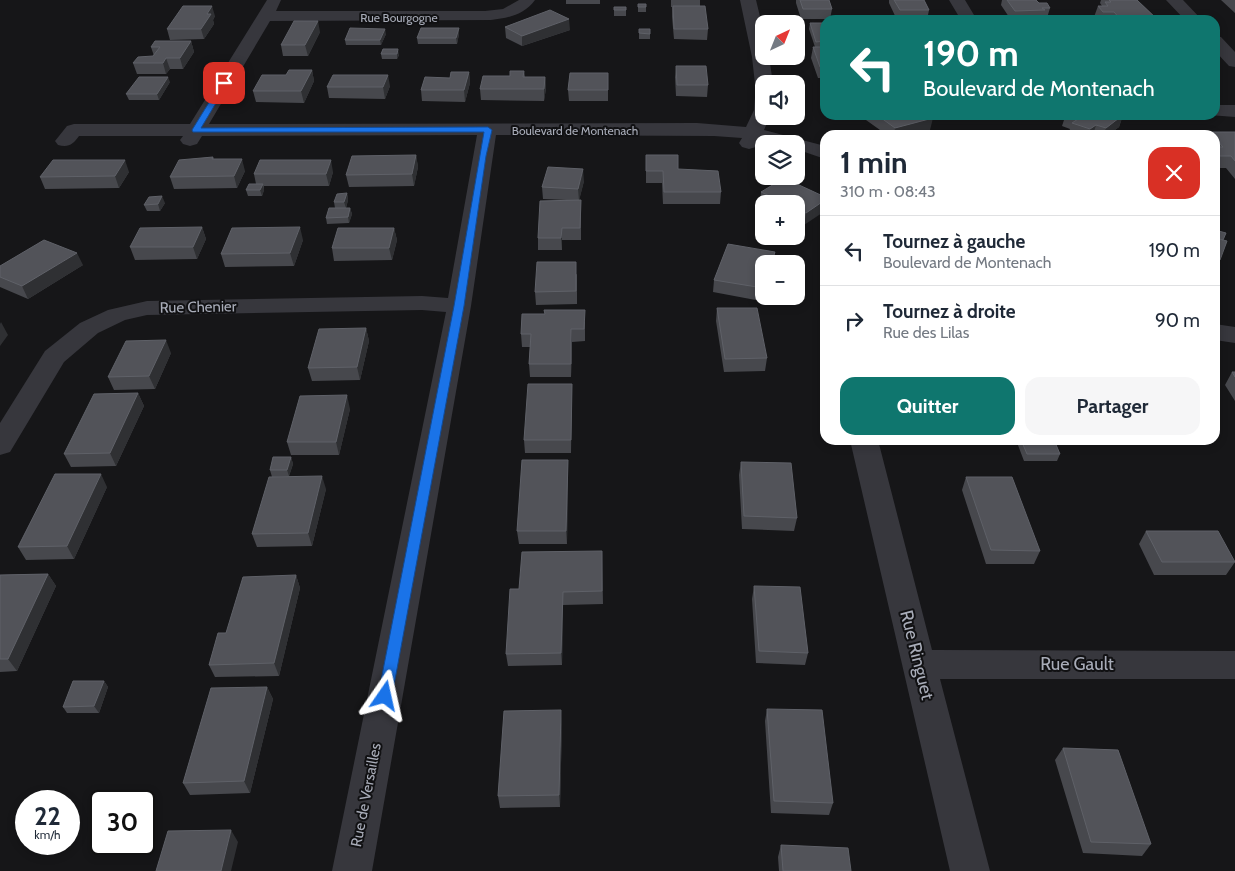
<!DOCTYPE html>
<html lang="fr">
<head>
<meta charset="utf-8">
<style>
	body { margin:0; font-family:Cabin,sans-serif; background:#f6f6f7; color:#1f2937; height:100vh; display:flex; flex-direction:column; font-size:19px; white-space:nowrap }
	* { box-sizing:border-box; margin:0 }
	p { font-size:16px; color:#747a83 }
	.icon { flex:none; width:28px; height:28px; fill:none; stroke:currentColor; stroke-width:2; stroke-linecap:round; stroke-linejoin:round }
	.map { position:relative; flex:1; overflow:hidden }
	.sheet { position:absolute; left:820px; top:130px; width:400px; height:315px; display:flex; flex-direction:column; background:#fff; border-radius:15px; box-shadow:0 2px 8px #0003 }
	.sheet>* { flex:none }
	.hud { position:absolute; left:820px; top:15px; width:400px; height:105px; border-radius:15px; box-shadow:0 2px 8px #0003; background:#0f766e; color:#fff; overflow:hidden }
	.needle { width:32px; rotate:43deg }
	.buttons { position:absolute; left:755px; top:15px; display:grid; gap:10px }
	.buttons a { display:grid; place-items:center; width:50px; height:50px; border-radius:10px; background:#fff; box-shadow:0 2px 8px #0003; font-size:25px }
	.speed { position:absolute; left:15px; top:790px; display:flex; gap:10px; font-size:25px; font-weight:700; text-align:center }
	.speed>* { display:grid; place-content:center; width:65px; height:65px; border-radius:50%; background:#fff; box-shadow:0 2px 8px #0003; line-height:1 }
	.speed small { font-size:12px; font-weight:400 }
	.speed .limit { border:2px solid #111; border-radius:8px; background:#fff; color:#111 }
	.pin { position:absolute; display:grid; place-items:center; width:42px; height:42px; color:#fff; margin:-21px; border-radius:10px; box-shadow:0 2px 8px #0006 }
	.me { position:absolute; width:55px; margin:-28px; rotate:11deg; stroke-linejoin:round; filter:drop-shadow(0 0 4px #0008) }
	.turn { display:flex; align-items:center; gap:18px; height:105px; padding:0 20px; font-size:22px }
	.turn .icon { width:65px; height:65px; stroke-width:2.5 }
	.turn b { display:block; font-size:35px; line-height:42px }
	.round { display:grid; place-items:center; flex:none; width:52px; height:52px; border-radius:15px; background:#f6f6f7 }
	.summary { display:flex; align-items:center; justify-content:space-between; height:85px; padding:0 20px }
	h1 { font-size:30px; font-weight:800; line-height:38px }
	.action { display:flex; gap:10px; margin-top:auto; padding:10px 20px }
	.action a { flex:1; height:58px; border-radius:15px; background:#0f766e; color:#fff; font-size:20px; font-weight:800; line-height:58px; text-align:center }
	.action a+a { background:#f6f6f7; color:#1f2937 }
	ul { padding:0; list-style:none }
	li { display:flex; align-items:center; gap:15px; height:70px; padding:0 20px; border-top:1px solid #e0e1e3 }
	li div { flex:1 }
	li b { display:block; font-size:19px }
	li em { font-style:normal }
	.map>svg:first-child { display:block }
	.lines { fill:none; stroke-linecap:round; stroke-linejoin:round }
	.street { fill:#37373d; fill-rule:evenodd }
	.wall { fill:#47484d }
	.shaded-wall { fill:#2f3033 }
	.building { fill:#525359; stroke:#5f6168 }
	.route { fill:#1a73e8; stroke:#114b97 }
	.labels { text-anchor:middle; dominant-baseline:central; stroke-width:4; stroke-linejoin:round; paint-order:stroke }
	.far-street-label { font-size:12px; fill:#a8acb8; stroke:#111113 }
	.street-label { font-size:15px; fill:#a8acb8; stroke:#111113 }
	.near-street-label { font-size:18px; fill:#a8acb8; stroke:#111113 }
</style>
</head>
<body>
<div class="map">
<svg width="1235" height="871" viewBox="0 0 1235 871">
	<rect width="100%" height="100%" fill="#161618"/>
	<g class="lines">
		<!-- street -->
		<path class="street" d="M267 0H281L276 11H485L503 9 519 0H535C524 15 508 18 491 20L270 21 209 124 697 123 746 127 754 110 755 97 758 93 764 92V116H770L764 130 825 146V159L796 149V144H777L760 140 756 147 749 149 742 147 739 143 742 138 714 136 496 135 471 306 372 871H332L446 312 422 310 147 315 125 320 98 333 64 362 10 452 0 455V423L45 351 80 323 108 310 147 301 422 296 448 298 477 135 202 136 197 144 190 146 183 144 180 140 183 136H79C73 144 69 148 58 145L55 141 67 126 74 124H190Z
			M740 0H756L764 33V56H769L773 84H764V89L758 88 755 84 752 57Z
			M949 0H965L977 20H961Z
			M1166 0H1183L1202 20H1185Z
			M1215 36 1221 37 1235 52V67L1229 66 1215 51Z
			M1215 105H1235V117L1209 115H1215Z
			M1215 324 1235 327V343L1215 340Z
			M850 440H878L932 650 1235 651V679H940L990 871H950Z"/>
	</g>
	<!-- wall -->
	<path class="wall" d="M566 0H600V4H566Z
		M671 0H700V6L708 29 707 40 674 39 672 17V7H671Z
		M796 0H829L832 9 830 19H801L796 3Z
		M889 0H924L929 10 927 20H897L889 3Z
		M1002 0H1036L1039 3 1050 8 1047 18H1042V20H1011L1001 5Z
		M1101 0H1137L1158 20H1097L1094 17 1098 6H1102L1100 3Z
		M1221 0H1235V13Z
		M638 4H646V12H638Z
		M614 7H626V16H614Z
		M215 16 213 20 214 24 204 39 170 40 167 29Z
		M810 23H825V78H818L811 58 813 47H815L809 29Z
		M505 27 570 30 522 46 506 38Z
		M639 29H650V39H639Z
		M320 32 308 56H283L281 45Z
		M386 34 381 45H346L345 40Z
		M459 34 457 44H418L417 38Z
		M191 41 194 52 183 69H170L166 74H137L133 63 154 56 151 47Z
		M383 49 399 55 397 59H382L381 54Z
		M676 66 708 85 707 97 676 96 675 77Z
		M312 70 314 81 304 103 256 102 253 91Z
		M524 71 525 77H545L546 88 544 101 481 100 480 89Z
		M469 72 470 83 465 102 422 101 421 90Z
		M608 73V101H569L568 90Z
		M170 82 159 100H129L126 94Z
		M390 86 385 99 329 98 327 87Z
		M859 115H929L930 130 910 135H887Z
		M1056 115H1123L1119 127 1108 135H1069L1068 134 1070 129 1062 126 1064 120 1055 117Z
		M1210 132H1235V179L1226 168H1215V135H1209Z
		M416 155 418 167 414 186 349 187 346 175Z
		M646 155 678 169 721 192 720 204H663L662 183H646Z
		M213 157 214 159 245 171 237 188 174 189 170 177Z
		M129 172 119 188 45 189 40 177Z
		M333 172 329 186H264V190L262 196H248L246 190 256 184 254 174Z
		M584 181 579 200H581V240H562V250H538V238L566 200 543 199 542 187Z
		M761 192 825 197 804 225 796 221V204H764V206L760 204Z
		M347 193 348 200 346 208H350L352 214 349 223 327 224 326 218 335 208 334 202Z
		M165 203 160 211H147L144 205Z
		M202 227 206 239 197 259 135 260 130 247Z
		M394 228 397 240 392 260 334 261 332 248Z
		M1215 230 1223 240 1220 260 1215 271Z
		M303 240 294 266 225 267 221 254Z
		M775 252 773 264H764V293L761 301 713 292 714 280Z
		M83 265 28 299 0 287V266Z
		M577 274V304L536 305 535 292Z
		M717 308 767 358 765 371 724 372 716 321Z
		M585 322V341L572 342 571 377H530L529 364 530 347H522L521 334Z
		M366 328 369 341 360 380 312 381 308 368Z
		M171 353 155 389 114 390 108 377Z
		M1232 372H1235V401L1225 385Z
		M572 384 571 453H525L524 440Z
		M138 393 144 406 116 466 71 467 64 454Z
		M350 409 339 455H291L287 442Z
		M944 440H992V441H944Z
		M1016 440H1054L1060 454 1057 461H1024Z
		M291 457 293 464 289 476 272 477 270 470Z
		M568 460V473L567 544H519L517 531Z
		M741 462 797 518 794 531 742 529 739 475Z
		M966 477 1040 551 1034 564H986L962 490Z
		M107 487 74 559 26 560 18 547Z
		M326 489 312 546 257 547 252 534Z
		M1146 531 1235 562 1226 575H1154L1139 544Z
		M602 551 603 604 563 605 562 665 508 666 506 654 519 589Z
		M48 574 56 586 17 671 0 672V575Z
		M296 575 300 588 279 676 215 677 209 665 226 633Z
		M754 586 808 653 805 665 756 663 752 599Z
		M104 681 108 687 99 713H67L63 707Z
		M267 687 273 699 250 793 190 795 183 783Z
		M767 709 833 803 829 815 771 813 765 721Z
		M562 722 560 807 500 808 498 796Z
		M1063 748 1151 844 1142 856 1083 853 1055 760Z
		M781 845 851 871H779L778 857Z"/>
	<!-- shaded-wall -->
	<path class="shaded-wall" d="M212 6 215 16 213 20 214 24 204 39 201 29 207 14Z
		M569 19 570 30 522 46V36Z
		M318 21 320 32 308 56 305 45Z
		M459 28V34L457 44 456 38Z
		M385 29 386 34 381 45 380 40Z
		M191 41 194 52 183 69 180 58Z
		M398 49 399 55 397 59V54Z
		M166 58 170 69 166 74 163 63Z
		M312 70 314 81 304 103 301 91Z
		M469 72 470 83 465 102 464 90Z
		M388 75 390 86 385 99 383 87Z
		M168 77 170 82 159 100 157 94Z
		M545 77 546 88 544 101V89Z
		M1123 115 1119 127 1108 135H1103L1106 128Z
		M933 118 930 130 910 135H894L895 128Z
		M1096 125 1093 135H1088L1090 129Z
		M416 155 418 167 414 186 412 174Z
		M242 159 245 171 237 188 234 176Z
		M125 160 129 172 119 188 115 176Z
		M331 160 333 172 329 186 326 174Z
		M583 169 584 181 579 201 578 189Z
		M263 184 264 190 262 196 260 190Z
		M347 193 348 200 346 208 344 202Z
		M162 196 165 203 160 211 158 204Z
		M825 200V211L804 225 806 213Z
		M350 208 352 214 349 223 348 217Z
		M202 227 206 239 197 259 193 247Z
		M300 227 303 240 294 266 290 253Z
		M394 228 397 240 392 260 389 248Z
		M562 228V250L561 238Z
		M775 252 773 264H771Z
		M77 253 83 265 28 299 22 286Z
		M764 285V293L761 301 763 288Z
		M1 322 8 335 0 346V324Z
		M366 328 369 341 360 380 357 367Z
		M571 329 572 342 571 377Z
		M166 340 171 353 155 389 149 376Z
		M138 393 144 406 116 466 110 453Z
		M347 395 350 409 339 455 336 442Z
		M291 457 293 464 289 476 287 470Z
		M568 460V473L567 544 566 531Z
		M101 474 107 487 74 559 67 546Z
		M322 476 326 489 312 546 308 533Z
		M48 574 56 586 17 671 8 659Z
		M296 575 300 588 279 676 274 663Z
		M563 592V605L562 665 561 653Z
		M104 681 108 687 99 713 94 706Z
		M267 687 273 699 250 793 244 781Z
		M561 710 562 722 560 807 559 795Z
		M231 830 238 842 231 871H221Z"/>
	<!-- building -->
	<path class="building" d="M800 0H829L832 9H803Z
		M894 0H924L929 10H900Z
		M1007 0H1036L1039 3H1047L1050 8H1042L1045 10 1015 11Z
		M1109 0H1137L1158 20H1121L1114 12H1103L1098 6H1108L1105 2H1111Z
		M638 4H646V7H638Z
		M183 6H212L207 14H211L201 29H167Z
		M673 6H705L708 29H674Z
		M614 7H626V10H614Z
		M550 10 569 19 522 36 505 27Z
		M294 21H318L305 45H281Z
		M810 23H825V41L816 42Z
		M350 28 385 29 380 40H345Z
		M421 28H459L456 38H417Z
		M639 29H650V34L639 33Z
		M155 41H191L180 58H166L163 63H133L138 57 153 56 160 47H151Z
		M813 47H825V67H820Z
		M383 49H398L397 54H381Z
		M676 66H706L708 85H677Z
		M289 70H312L301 91H253L262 75H286Z
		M510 71H524L523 77H545L544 89H480L483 76H510Z
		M451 72H469L464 90H421L425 77 450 78Z
		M570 73H608V90H568Z
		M333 75H388L383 87H327Z
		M139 77H168L157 94H126Z
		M877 115H929L933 118 895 128Z
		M1067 115H1123L1106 128 1096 125 1090 129 1072 123 1078 119Z
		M1210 132H1235V161L1231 156H1215V147H1223L1215 138V135H1213Z
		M416 155 412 174 346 175 352 156Z
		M646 155H678V169L718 171 721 192H664L663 171H646Z
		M213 157 212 159H242L234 176 170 177 179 160Z
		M53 160H125L115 176 40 177Z
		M260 160H331L326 174H254Z
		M548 167 583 169 578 189 542 187Z
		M784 178 825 197V200L806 213 796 208V204H787L761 192Z
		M249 184H263L260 190H246Z
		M347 193 344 202H334L337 194Z
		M162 196 158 204 144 205 149 197Z
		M581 200 580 228H562L561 238H538L540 201Z
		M329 208H350L348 217 326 218Z
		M202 227 193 247H130L140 228Z
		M300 227 290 253 221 254 232 228Z
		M338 228H394L389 248H332Z
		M1215 230 1226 233 1223 240 1215 238Z
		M1215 238 1227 241 1220 260 1215 258Z
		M44 240 77 253 22 286 0 277V266Z
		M728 244 775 252 771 264H764V285L763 288 714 280Z
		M537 262H576V291L535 292Z
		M717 308H757L767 358 725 359Z
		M544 310H585L584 329H571V364H529L531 334H521L522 314H545Z
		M366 328 357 367 308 368 319 329Z
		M166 340 149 376 108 377 126 341Z
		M1232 372H1235V377Z
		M528 384H572L571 440H524Z
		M138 393 110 453 64 454 94 394Z
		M347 395 336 442H287L300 396Z
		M1021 440H1054L1060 454H1027Z
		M273 457H291L287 470H270Z
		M522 460H568L566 531H517Z
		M741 462 791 463 797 518 744 516Z
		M55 474H101L67 546 18 547Z
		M322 476 308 533 252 534 269 477Z
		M966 477H1012L1040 551 991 550Z
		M1146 531H1218L1235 562H1162Z
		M602 551V591L563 592 561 653 506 654 510 589H519L522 552Z
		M48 574 8 659H0V575Z
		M296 575 274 663 209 665 218 633H226L243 577Z
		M754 586 800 587 808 653 759 651Z
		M73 681H104L94 706 63 707Z
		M267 687 244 781 183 783 211 688Z
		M767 709 822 710 833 803 774 801Z
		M561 710 559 795 498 796 504 711Z
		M1063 748 1118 750 1151 844 1091 842Z
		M231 830 221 871H156L168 831Z
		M781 845 848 848 851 871H783Z"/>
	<!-- route -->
	<path class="route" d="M224 81 228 83 201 128 488 127 492 130 486 156 464 306 392 696 390 700 385 702 380 700 378 696 454 306 484 132H193L192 130 221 83Z"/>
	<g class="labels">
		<!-- far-street labels -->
		<g class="far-street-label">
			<text x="399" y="17">Rue Bourgogne</text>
			<text x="575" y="130">Boulevard de Montenach</text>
		</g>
		<!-- street labels -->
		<g class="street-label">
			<text transform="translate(198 307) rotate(-1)">Rue Chenier</text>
			<text transform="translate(366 795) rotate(-79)">Rue de Versailles</text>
		</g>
		<!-- near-street labels -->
		<g class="near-street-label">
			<text transform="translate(917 655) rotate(76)">Rue Ringuet</text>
			<text x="1077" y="664">Rue Gault</text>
		</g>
	</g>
</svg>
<div class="buttons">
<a><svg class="needle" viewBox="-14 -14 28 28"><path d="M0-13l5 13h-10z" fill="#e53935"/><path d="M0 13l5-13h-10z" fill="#747a83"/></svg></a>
<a><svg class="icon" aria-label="sound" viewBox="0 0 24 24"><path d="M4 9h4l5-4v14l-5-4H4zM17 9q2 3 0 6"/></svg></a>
<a><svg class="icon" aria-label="layers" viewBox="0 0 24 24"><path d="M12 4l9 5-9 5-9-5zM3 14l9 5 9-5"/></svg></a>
<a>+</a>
<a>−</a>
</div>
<div class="speed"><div>22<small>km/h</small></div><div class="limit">30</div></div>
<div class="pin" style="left:224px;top:83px;background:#d93025"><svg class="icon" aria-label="arrive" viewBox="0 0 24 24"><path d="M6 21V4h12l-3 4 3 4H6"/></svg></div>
<svg class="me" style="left:385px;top:696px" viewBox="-20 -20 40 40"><path d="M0-17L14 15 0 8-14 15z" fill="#1a73e8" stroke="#fff" stroke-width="4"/></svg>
<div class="hud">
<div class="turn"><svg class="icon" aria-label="left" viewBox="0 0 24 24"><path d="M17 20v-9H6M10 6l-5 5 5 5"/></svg><div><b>190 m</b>Boulevard de Montenach</div></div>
</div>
<section class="sheet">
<div class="summary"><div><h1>1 min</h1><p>310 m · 08:43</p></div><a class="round" style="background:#d93025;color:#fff"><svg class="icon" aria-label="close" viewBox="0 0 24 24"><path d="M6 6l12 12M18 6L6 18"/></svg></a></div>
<ul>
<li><svg class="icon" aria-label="left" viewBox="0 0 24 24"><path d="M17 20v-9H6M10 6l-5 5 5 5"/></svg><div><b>Tournez à gauche</b><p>Boulevard de Montenach</p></div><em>190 m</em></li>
<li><svg class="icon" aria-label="right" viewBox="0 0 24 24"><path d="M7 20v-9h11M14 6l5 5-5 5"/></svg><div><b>Tournez à droite</b><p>Rue des Lilas</p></div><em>90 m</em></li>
</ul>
<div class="action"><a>Quitter</a><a>Partager</a></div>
</section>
</div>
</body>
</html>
